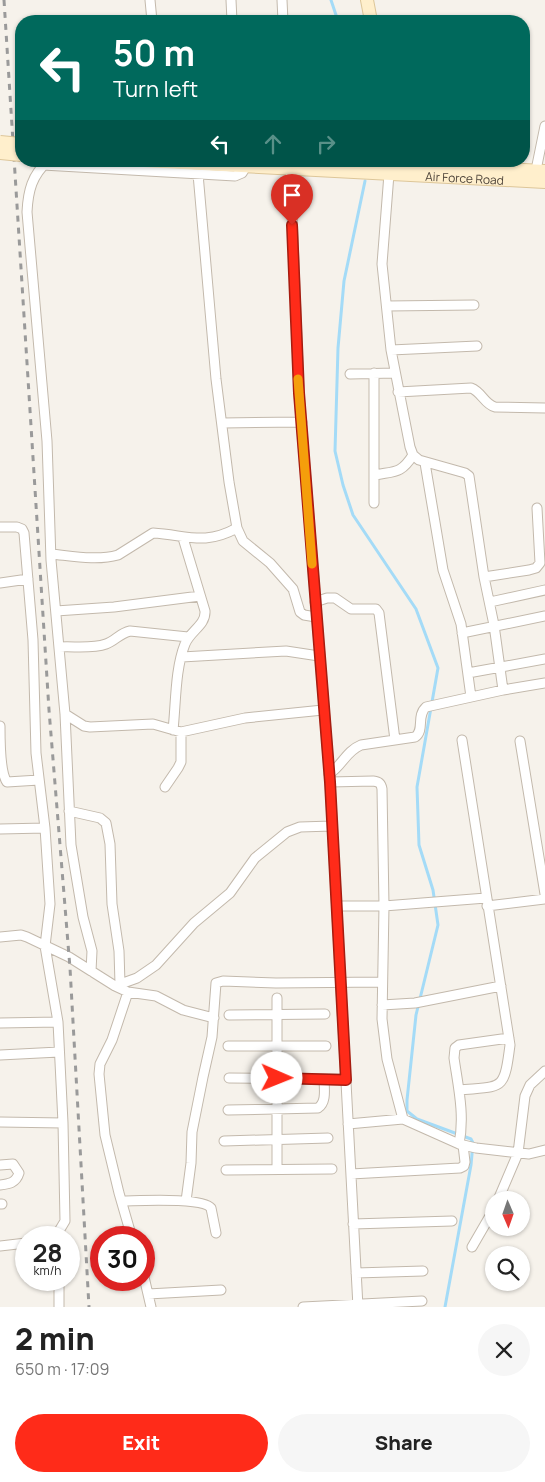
<!DOCTYPE html>
<html lang="en">
<head>
<meta charset="utf-8">
<style>
	body { margin:0; font-family:Manrope,sans-serif; background:#f6f6f6; color:#222; height:100vh; display:flex; flex-direction:column; font-size:19px; white-space:nowrap }
	* { box-sizing:border-box; margin:0 }
	p { font-size:16px; color:#767676 }
	.icon { flex:none; width:28px; height:28px; fill:none; stroke:currentColor; stroke-width:2; stroke-linecap:round; stroke-linejoin:round }
	.map { position:relative; height:1307px; overflow:hidden }
	.side { display:flex; flex-direction:column; background:#fff; flex:1 }
	.side>* { flex:none }
	.top-card { position:absolute; left:15px; top:15px; width:515px; height:152px; border-radius:20px; box-shadow:0 1px 4px #0004; background:#00695c; color:#fff; overflow:hidden }
	.needle { width:32px; rotate:178deg }
	.buttons { position:absolute; left:485px; top:1191px; display:grid; gap:10px }
	.buttons a { display:grid; place-items:center; width:45px; height:45px; border-radius:50%; background:#fff; box-shadow:0 1px 4px #0004; font-size:25px }
	.speed { position:absolute; left:15px; top:1226px; display:flex; gap:10px; font-size:25px; font-weight:700; text-align:center }
	.speed>* { display:grid; place-content:center; width:65px; height:65px; border-radius:50%; background:#fff; box-shadow:0 1px 4px #0004; line-height:1 }
	.speed small { font-size:12px; font-weight:400 }
	.speed .limit { border:8px solid #d22; background:#fff; color:#111 }
	.pin { position:absolute; display:grid; place-items:center; width:42px; height:42px; color:#fff; margin:-51px -21px; border-radius:50% 50% 50% 0; rotate:-45deg; box-shadow:0 0 5px #0007 }
	.pin .icon { rotate:45deg }
	.me { position:absolute; width:55px; margin:-28px; rotate:91deg; stroke-linejoin:round; filter:drop-shadow(0 0 4px #0008) }
	.turn { display:flex; align-items:center; gap:18px; height:105px; padding:0 15px; font-size:22px }
	.turn .icon { width:65px; height:65px; stroke-width:2.5 }
	.turn b { display:block; font-size:35px; line-height:42px }
	.lanes { display:flex; align-items:center; height:48px; padding:0 15px; background:#0003; justify-content:center; gap:25px; direction:ltr }
	.lanes .off { opacity:.35 }
	.round { display:grid; place-items:center; flex:none; width:52px; height:52px; border-radius:26px; background:#f6f6f6 }
	.head { display:flex; align-items:center; justify-content:space-between; height:85px; padding:0 15px }
	h1 { font-size:30px; font-weight:800; line-height:38px }
	.primary-button { display:flex; gap:10px; margin-top:auto; padding:10px 15px }
	.primary-button a { flex:1; height:58px; border-radius:30px; background:#ff2b19; color:#fff; font-size:20px; font-weight:800; line-height:58px; text-align:center }
	.primary-button a+a { background:#f6f6f6; color:#222 }
	.map>svg:first-child { display:block }
	.lines { fill:none; stroke-linecap:round; stroke-linejoin:round }
	.stream { stroke:#a4dbf7; stroke-width:3 }
	.street-casing { stroke:#c3b9ac; stroke-width:11 }
	.secondary-casing { stroke:#ddc699; stroke-width:14 }
	.street { stroke:#fff; stroke-width:9 }
	.secondary { stroke:#ffefcc; stroke-width:12 }
	.rail { stroke:#9a9a9a; stroke-width:3; stroke-dasharray:6 6; stroke-linecap:butt }
	.secondary-bridge-casing { stroke:#ddc699; stroke-width:14; stroke-linecap:butt }
	.secondary-bridge { stroke:#ffefcc; stroke-width:12 }
	.route-casing { stroke:#a61c10; stroke-width:12 }
	.route { stroke:#ff2b19; stroke-width:9 }
	.slow { stroke:#f59e0b; stroke-width:9 }
	.labels { text-anchor:middle; dominant-baseline:central; stroke-width:4; stroke-linejoin:round; paint-order:stroke }
	.street-label { font-size:12px; fill:#4c4238; stroke:#fff }
</style>
</head>
<body>
<div class="map">
<svg width="545" height="1307" viewBox="0 0 545 1307">
	<rect width="100%" height="100%" fill="#f6f2eb"/>
	<g class="lines">
		<!-- stream -->
		<path class="stream" d="M331 0 338 21
			M365 181 344 281 338 348 335 451 343 485 353 515 416 609 438 668 417 787 419 845 433 890 438 925 416 1015 407 1100V1111L417 1119 471 1139 473 1143 471 1165 445 1307"/>
		<!-- street casing -->
		<g class="street-casing">
			<path id="street" d="M150 0 152 21
				M231 0 232 21
				M282 0 283 21
				M48 161C32 175 28 191 27 212L47 441 51 560 65 714 71 845 83 917 92 951 91 971
				M290 161 299 393 330 782 358 1307
				M43 165 235 176 242 173 247 165
				M536 170 545 126
				M198 174 216 379 229 482 237 528 243 541 270 563 293 589 300 612 304 615 316 617
				M389 174 382 264 391 350 410 447 413 455 419 460 465 473 469 476 484 577 494 625 503 690
				M387 306 474 305
				M391 350 477 346
				M350 374 395 373
				M398 392 471 388C482 392 484 404 495 407L545 408
				M223 423 302 422
				M425 463 443 570 461 624 471 697
				M375 475C395 471 401 474 413 455
				M374 503V373
				M0 527H17L22 529 24 533 33 640 36 753 45 828 50 904 45 946 58 1022 59 1042 63 1123 65 1221 59 1231 44 1238
				M51 554C72 556 97 561 118 555L153 533C187 535 204 546 237 528
				M484 577 529 570 536 568 540 563 537 508
				M0 583 28 579
				M315 602 327 598H335L351 609H376L379 613 395 740
				M490 602 545 590
				M56 611 114 607 200 596
				M462 633 545 616
				M59 647C74 646 92 649 106 644 115 641 120 633 130 631L188 637
				M182 657 286 651 319 656
				M468 673 545 659
				M65 714 84 726 90 727 153 724 181 732 245 718 323 710
				M0 726C0 739 0 773 7 782L39 780
				M173 730C176 703 175 669 185 644 190 631 206 625 205 611L183 538
				M520 741 545 894
				M329 774C342 766 346 751 361 745L415 737C425 730 416 716 426 707L503 690 545 683
				M330 782 373 781C379 782 381 783 382 789L384 906 382 1019 387 1059 403 1119
				M165 787 178 768 181 762V732
				M69 811 100 818 106 823 110 844 112 904 119 951 120 984
				M0 829 45 828
				M337 906H384L486 898
				M487 906 545 899
				M0 937 21 935 27 937 69 957 115 986 128 992 156 996 183 1010 214 1018
				M115 986 137 978 156 965 194 923 230 893 255 858 287 832 300 827 332 826
				M128 992 112 1040 100 1064 99 1074 105 1135 119 1193 132 1238
				M382 1005 415 1003 501 986
				M229 1015 325 1014
				M0 1023 58 1022
				M228 1046H326
				M0 1055 59 1052
				M229 1078 346 1079
				M459 1090C503 1086 504 1092 510 1045L462 740
				M228 1110 318 1108C327 1102 324 1088 324 1079
				M0 1122 63 1123
				M348 1124 403 1119 459 1144 476 1148 529 1154 545 1150
				M224 1141 328 1138
				M459 1144C465 1115 458 1086 454 1058L455 1048 459 1045 509 1038
				M0 1165 13 1164 19 1173C16 1183 9 1184 0 1185
				M277 1169V998
				M226 1170 332 1169
				M351 1174 460 1168 464 1166 465 1162 463 1145
				M498 1200 518 1153 525 1096 530 1085 545 1071
				M122 1201C137 1201 202 1197 211 1208L216 1233
				M186 1201 191 1163 192 1132 203 1077 212 1037 216 983 223 981 276 983 381 982
				M0 1204H2
				M353 1224 452 1221
				M0 1246 26 1243
				M472 1247 494 1209
				M356 1273 423 1271
				M144 1277 151 1307
				M148 1294 221 1290
				M59 1307V1280
				M303 1307 422 1301"/>
		</g>
		<!-- secondary casing -->
		<g class="secondary-casing">
			<g id="secondary">
				<path d="M367 0 371 21"/>
				<path id="s1" d="M144 161 545 182"/>
				<path d="M346 161 545 171"/>
			</g>
		</g>
		<!-- street -->
		<use href="#street" class="street"/>
		<!-- secondary -->
		<use href="#secondary" class="secondary"/>
		<!-- rail -->
		<path class="rail" d="M4 0 49 710 70 968 89 1307"/>
		<!-- secondary-bridge casing -->
		<g class="secondary-bridge-casing">
			<path id="secondary-bridge" d="M0 142 21 144
				M0 153 21 155"/>
		</g>
		<!-- secondary-bridge -->
		<use href="#secondary-bridge" class="secondary-bridge"/>
	</g>
	<g class="lines">
		<!-- route casing -->
		<g class="route-casing">
			<path id="route" d="M277 1078 346 1080 330 782 299 393 292 225"/>
		</g>
		<!-- route -->
		<use href="#route" class="route"/>
		<!-- slow -->
		<path class="slow" d="M298 379 312 564"/>
	</g>
	<g class="labels">
		<!-- street labels -->
		<g class="street-label">
			<text stroke="none"><textPath href="#s1" startOffset="321">Air Force Road</textPath></text>
		</g>
	</g>
</svg>
<div class="buttons">
<a><svg class="needle" viewBox="-14 -14 28 28"><path d="M0-13l5 13h-10z" fill="#e53935"/><path d="M0 13l5-13h-10z" fill="#767676"/></svg></a>
<a><svg class="icon" aria-label="search" viewBox="0 0 24 24"><circle cx="10" cy="10" r="6"/><path d="M15 15l6 6"/></svg></a>
</div>
<div class="speed"><div>28<small>km/h</small></div><div class="limit">30</div></div>
<div class="pin" style="left:292px;top:225px;background:#d93025"><svg class="icon" aria-label="arrive" viewBox="0 0 24 24"><path d="M6 21V4h12l-3 4 3 4H6"/></svg></div>
<svg class="me" style="left:277px;top:1078px" viewBox="-20 -20 40 40"><circle r="19" fill="#fff"/><path d="M0-13L10 11 0 6-10 11z" fill="#ff2b19"/></svg>
<div class="top-card">
<div class="turn"><svg class="icon" aria-label="left" viewBox="0 0 24 24"><path d="M17 20v-9H6M10 6l-5 5 5 5"/></svg><div><b>50 m</b>Turn left</div></div>
<div class="lanes"><svg class="icon" aria-label="left" viewBox="0 0 24 24"><path d="M17 20v-9H6M10 6l-5 5 5 5"/></svg><svg class="icon off" aria-label="ahead" viewBox="0 0 24 24"><path d="M12 20V5M6 11l6-6 6 6"/></svg><svg class="icon off" aria-label="right" viewBox="0 0 24 24"><path d="M7 20v-9h11M14 6l5 5-5 5"/></svg></div>
</div>
</div>
<section class="side">
<div class="head"><div><h1>2 min</h1><p>650 m · 17:09</p></div><a class="round"><svg class="icon" aria-label="close" viewBox="0 0 24 24"><path d="M6 6l12 12M18 6L6 18"/></svg></a></div>
<div class="primary-button"><a>Exit</a><a>Share</a></div>
</section>
</body>
</html>
